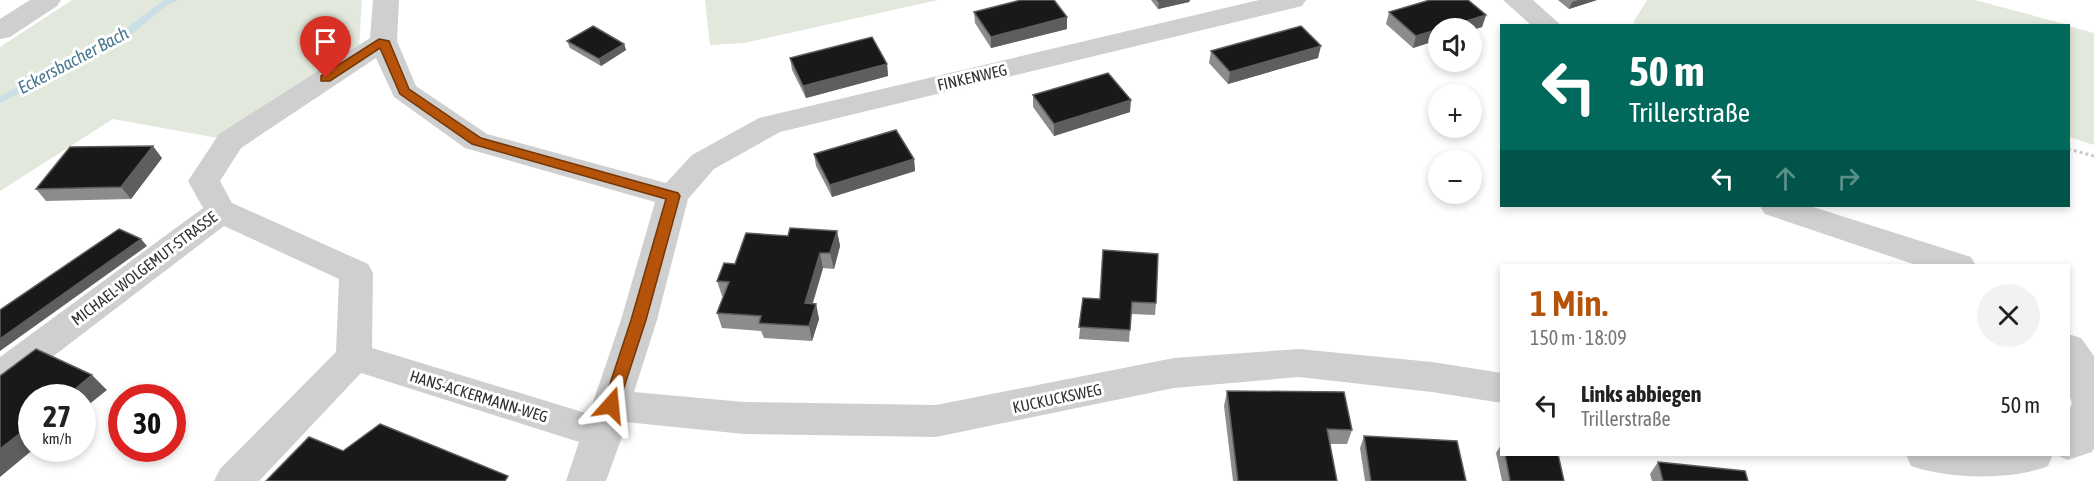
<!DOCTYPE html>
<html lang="de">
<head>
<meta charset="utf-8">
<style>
	body { margin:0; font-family:"Asap Condensed",sans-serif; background:#f2f2f2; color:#222; height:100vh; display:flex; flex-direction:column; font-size:22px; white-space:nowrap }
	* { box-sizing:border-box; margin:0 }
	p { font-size:20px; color:#767676 }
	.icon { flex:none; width:33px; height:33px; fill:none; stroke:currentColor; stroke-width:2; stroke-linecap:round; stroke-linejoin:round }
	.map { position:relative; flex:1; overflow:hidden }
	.panel { position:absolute; left:1500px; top:264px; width:570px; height:192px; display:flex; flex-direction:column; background:#fff; border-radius:0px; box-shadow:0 3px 9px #0003 }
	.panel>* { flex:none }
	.guide { position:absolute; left:1500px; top:24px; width:570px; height:183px; border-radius:0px; box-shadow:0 3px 9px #0003; background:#00695c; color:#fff; overflow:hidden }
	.buttons { position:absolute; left:1428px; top:18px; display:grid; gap:12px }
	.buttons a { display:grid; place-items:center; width:54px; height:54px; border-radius:50%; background:#fff; box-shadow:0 3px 9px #0003; font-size:30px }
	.speed { position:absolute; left:18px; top:384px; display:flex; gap:12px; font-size:30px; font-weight:700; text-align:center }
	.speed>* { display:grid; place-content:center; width:78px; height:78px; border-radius:50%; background:#fff; box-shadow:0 3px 9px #0003; line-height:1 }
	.speed small { font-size:15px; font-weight:400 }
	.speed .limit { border:9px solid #d22; background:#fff; color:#111 }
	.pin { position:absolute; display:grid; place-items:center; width:51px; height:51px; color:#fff; margin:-62px -26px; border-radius:50% 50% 50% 0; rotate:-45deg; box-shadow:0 0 6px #0007 }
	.pin .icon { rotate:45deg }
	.me { position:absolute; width:66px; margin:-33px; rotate:18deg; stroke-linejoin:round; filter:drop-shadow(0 0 4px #0008) }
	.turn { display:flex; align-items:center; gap:21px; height:126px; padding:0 30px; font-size:27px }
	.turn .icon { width:78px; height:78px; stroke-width:2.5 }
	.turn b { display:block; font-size:42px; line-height:51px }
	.lanes { display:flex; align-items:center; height:57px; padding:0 30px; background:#0003; justify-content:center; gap:30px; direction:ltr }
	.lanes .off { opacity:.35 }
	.round { display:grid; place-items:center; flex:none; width:63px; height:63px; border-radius:32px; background:#f2f2f2 }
	.overview { display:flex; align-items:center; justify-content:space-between; height:102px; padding:0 30px }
	h1 { font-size:36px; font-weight:600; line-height:45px; color:#b45309 }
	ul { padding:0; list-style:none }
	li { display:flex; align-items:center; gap:18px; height:78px; padding:0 30px }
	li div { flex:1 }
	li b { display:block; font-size:22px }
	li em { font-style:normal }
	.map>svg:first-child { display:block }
	.green { fill:#e3e8dc }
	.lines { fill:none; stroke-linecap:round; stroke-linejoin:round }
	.stream { fill:#cbdfe7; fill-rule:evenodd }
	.path { stroke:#c9c9c9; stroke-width:3; stroke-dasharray:3 3; stroke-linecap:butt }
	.minor { fill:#cfcfcf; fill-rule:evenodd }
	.wall { fill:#8c8c8c }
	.shaded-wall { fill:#5e5e5e }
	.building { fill:#191919; stroke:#5e5e5e; stroke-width:1.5 }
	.route { fill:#b45309; stroke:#753606; stroke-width:1.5 }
	.labels { text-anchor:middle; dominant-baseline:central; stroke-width:6; stroke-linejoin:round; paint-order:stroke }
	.street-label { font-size:16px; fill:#323232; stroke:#fff }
	.water-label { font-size:18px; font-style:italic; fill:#46778e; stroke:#fff }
</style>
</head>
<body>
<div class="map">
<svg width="2094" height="481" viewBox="0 0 2094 481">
	<rect width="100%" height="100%" fill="#fff"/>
	<!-- green -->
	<path class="green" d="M72 0H362L359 47 218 138 113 119 0 191V47Z
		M705 0H938L744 43 710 45Z
		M1647 0H1975L2068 25 1650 26 1633 23Z
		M2068 26 2094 33V145L2069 137Z"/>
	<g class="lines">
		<!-- stream -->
		<path class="stream" d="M164 0H179L167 5 127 38 0 103V96L119 34Z"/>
		<!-- path -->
		<path class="path" d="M2068 149 2094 156"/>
		<!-- minor -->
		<path class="minor" d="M30 0H61L57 6 10 37 0 39V19Z
			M373 0H399L397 41 416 86 487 134 666 183 692 155 759 118 1259 0H1306L1302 6 780 132 714 169 688 199 657 320 634 392 744 402 936 405 1174 358 1299 349 1432 362 1502 373V403L1432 392 1299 377 1174 388 936 437 744 434 625 422 623 434 606 481H566L579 442 361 373 259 481H214L220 469 336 352 339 279 224 226 13 387 0 392V357L203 208 188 181 219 134 370 38ZM376 58 394 97 465 148 655 202 621 320 589 414 372 348 373 273 368 264 232 203 220 181 241 148Z
			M1503 0H1533L1562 26H1532Z
			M1760 206H1810L1971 257 1976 266H1919L1765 214Z
			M2068 334 2081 338 2094 356V448L2092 452 2068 460 2054 454H2068V414L2072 403 2068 391Z
			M1906 454H2053L2048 466C2011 481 1949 479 1911 466Z"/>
	</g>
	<!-- wall -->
	<path class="wall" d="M1151 0H1190L1189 2 1158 9Z
		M1558 0H1597L1569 9Z
		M974 12 1067 29 991 48 975 23Z
		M1389 12 1486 15 1482 27 1472 30V28L1413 48 1386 24Z
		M567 41 624 44 626 50 601 66 570 48Z
		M1211 51 1318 58 1228 84 1209 63Z
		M790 58 887 64 888 76 806 98 792 70Z
		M1033 95 1130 112 1054 136 1033 107Z
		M814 154 914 159 915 171 832 197 816 166Z
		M162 158 131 199 46 201 36 189Z
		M837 231 840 246 834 269 823 268 813 303 816 304 819 319 812 341 764 338 761 331 722 328 717 313 723 296H722L717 281 735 264Z
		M1083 298 1156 303 1155 315 1131 314 1129 342 1079 339Z
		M1227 391 1352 430 1347 444H1330L1337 481H1233L1224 406Z
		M1364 436 1466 481H1365L1360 448Z
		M1502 443V454H1558L1564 481H1502L1496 453Z
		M1658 462 1748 481H1652L1650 474Z"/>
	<!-- shaded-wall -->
	<path class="shaded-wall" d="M1169 0H1190L1189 2 1158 9 1159 2Z
		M1578 0H1597L1569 9 1572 2Z
		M1486 15 1482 27 1472 30V28H1441Z
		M1067 17V29L991 48V37Z
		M1438 29V40L1413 48 1416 36Z
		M624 44 626 50 601 66 599 59Z
		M1321 46 1318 58 1228 84 1230 72Z
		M887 64 888 76 806 98 803 86Z
		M1131 100 1130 112 1054 136V124Z
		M153 146 162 158 131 199 121 187Z
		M914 159 915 171 832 197 830 185Z
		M837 231 840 246 834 269 830 253Z
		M141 239 147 246 0 351V339Z
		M820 253 823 268 808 318 805 303Z
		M816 304 819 319 812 341 809 326Z
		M92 375 107 390 82 410V398H64Z
		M32 424V448H35L0 477V449Z"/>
	<!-- building -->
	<path class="building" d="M1021 0H1054L1067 17 991 37 974 12Z
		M1157 0H1169L1159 2Z
		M1430 0H1468L1486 15 1416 36 1389 12Z
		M593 26 624 44 599 59 567 41Z
		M1301 26 1321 46 1230 72 1211 51Z
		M872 37 887 64 803 86 790 58Z
		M1108 73 1131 100 1054 124 1033 95Z
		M896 130 914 159 830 185 814 154Z
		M153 146 121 187 36 189 70 147Z
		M790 228 837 231 830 253H820L805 303 816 304 809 326 759 323 761 316 717 313 729 282 717 281 724 263 735 264 746 233 788 236Z
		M119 229 141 239 0 339V310Z
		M1103 250 1158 254 1156 303 1132 302 1130 330 1079 327 1083 298 1100 299Z
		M36 349 92 375 64 398H32V424L0 449V376Z
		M1227 391 1344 392 1352 430 1327 429 1337 481H1238Z
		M380 424 508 476 505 481H266L309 437 343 451Z
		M1364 436 1457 441 1466 481H1371Z
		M1505 454H1558L1564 481H1510Z
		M1658 462 1745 471 1748 481H1663Z"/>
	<!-- route -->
	<path class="route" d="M379 39 389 41 409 89 481 138 678 193 680 196 646 320 617 409 611 411 603 405 631 320 666 199 472 144 400 94 380 48 330 81H321V76Z"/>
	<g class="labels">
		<!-- street labels -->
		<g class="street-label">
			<text transform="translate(972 77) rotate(-13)">FINKENWEG</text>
			<text transform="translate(144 268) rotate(-37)">MICHAEL-WOLGEMUT-STRASSE</text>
			<text transform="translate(479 396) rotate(17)">HANS-ACKERMANN-WEG</text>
			<text transform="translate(1057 398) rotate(-12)">KUCKUCKSWEG</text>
		</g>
		<!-- water labels -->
		<g class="water-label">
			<text transform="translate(73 60) rotate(-28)">Eckersbacher Bach</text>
		</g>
	</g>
</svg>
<div class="buttons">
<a><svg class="icon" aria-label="sound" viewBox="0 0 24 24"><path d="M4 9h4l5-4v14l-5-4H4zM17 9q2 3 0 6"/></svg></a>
<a>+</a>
<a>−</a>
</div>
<div class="speed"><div>27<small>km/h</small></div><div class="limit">30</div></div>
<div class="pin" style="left:326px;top:78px;background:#d93025"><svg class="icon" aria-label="arrive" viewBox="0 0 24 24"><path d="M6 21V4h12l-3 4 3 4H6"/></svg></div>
<svg class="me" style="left:611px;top:405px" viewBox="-20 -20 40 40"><path d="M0-17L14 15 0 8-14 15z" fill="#b45309" stroke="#fff" stroke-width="4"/></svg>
<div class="guide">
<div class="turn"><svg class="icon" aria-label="left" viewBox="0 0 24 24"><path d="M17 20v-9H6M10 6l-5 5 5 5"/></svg><div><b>50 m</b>Trillerstraße</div></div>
<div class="lanes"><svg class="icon" aria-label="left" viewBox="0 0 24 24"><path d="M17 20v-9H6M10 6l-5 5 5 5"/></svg><svg class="icon off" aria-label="ahead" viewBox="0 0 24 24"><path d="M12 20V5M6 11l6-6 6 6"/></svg><svg class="icon off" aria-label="right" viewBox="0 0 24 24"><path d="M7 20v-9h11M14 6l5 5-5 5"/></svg></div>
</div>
<section class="panel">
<div class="overview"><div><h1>1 Min.</h1><p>150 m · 18:09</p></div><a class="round"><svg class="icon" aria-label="close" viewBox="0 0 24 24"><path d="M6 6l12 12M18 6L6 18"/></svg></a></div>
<ul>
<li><svg class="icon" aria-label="left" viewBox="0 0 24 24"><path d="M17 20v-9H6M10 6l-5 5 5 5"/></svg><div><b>Links abbiegen</b><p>Trillerstraße</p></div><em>50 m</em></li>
</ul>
</section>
</div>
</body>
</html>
